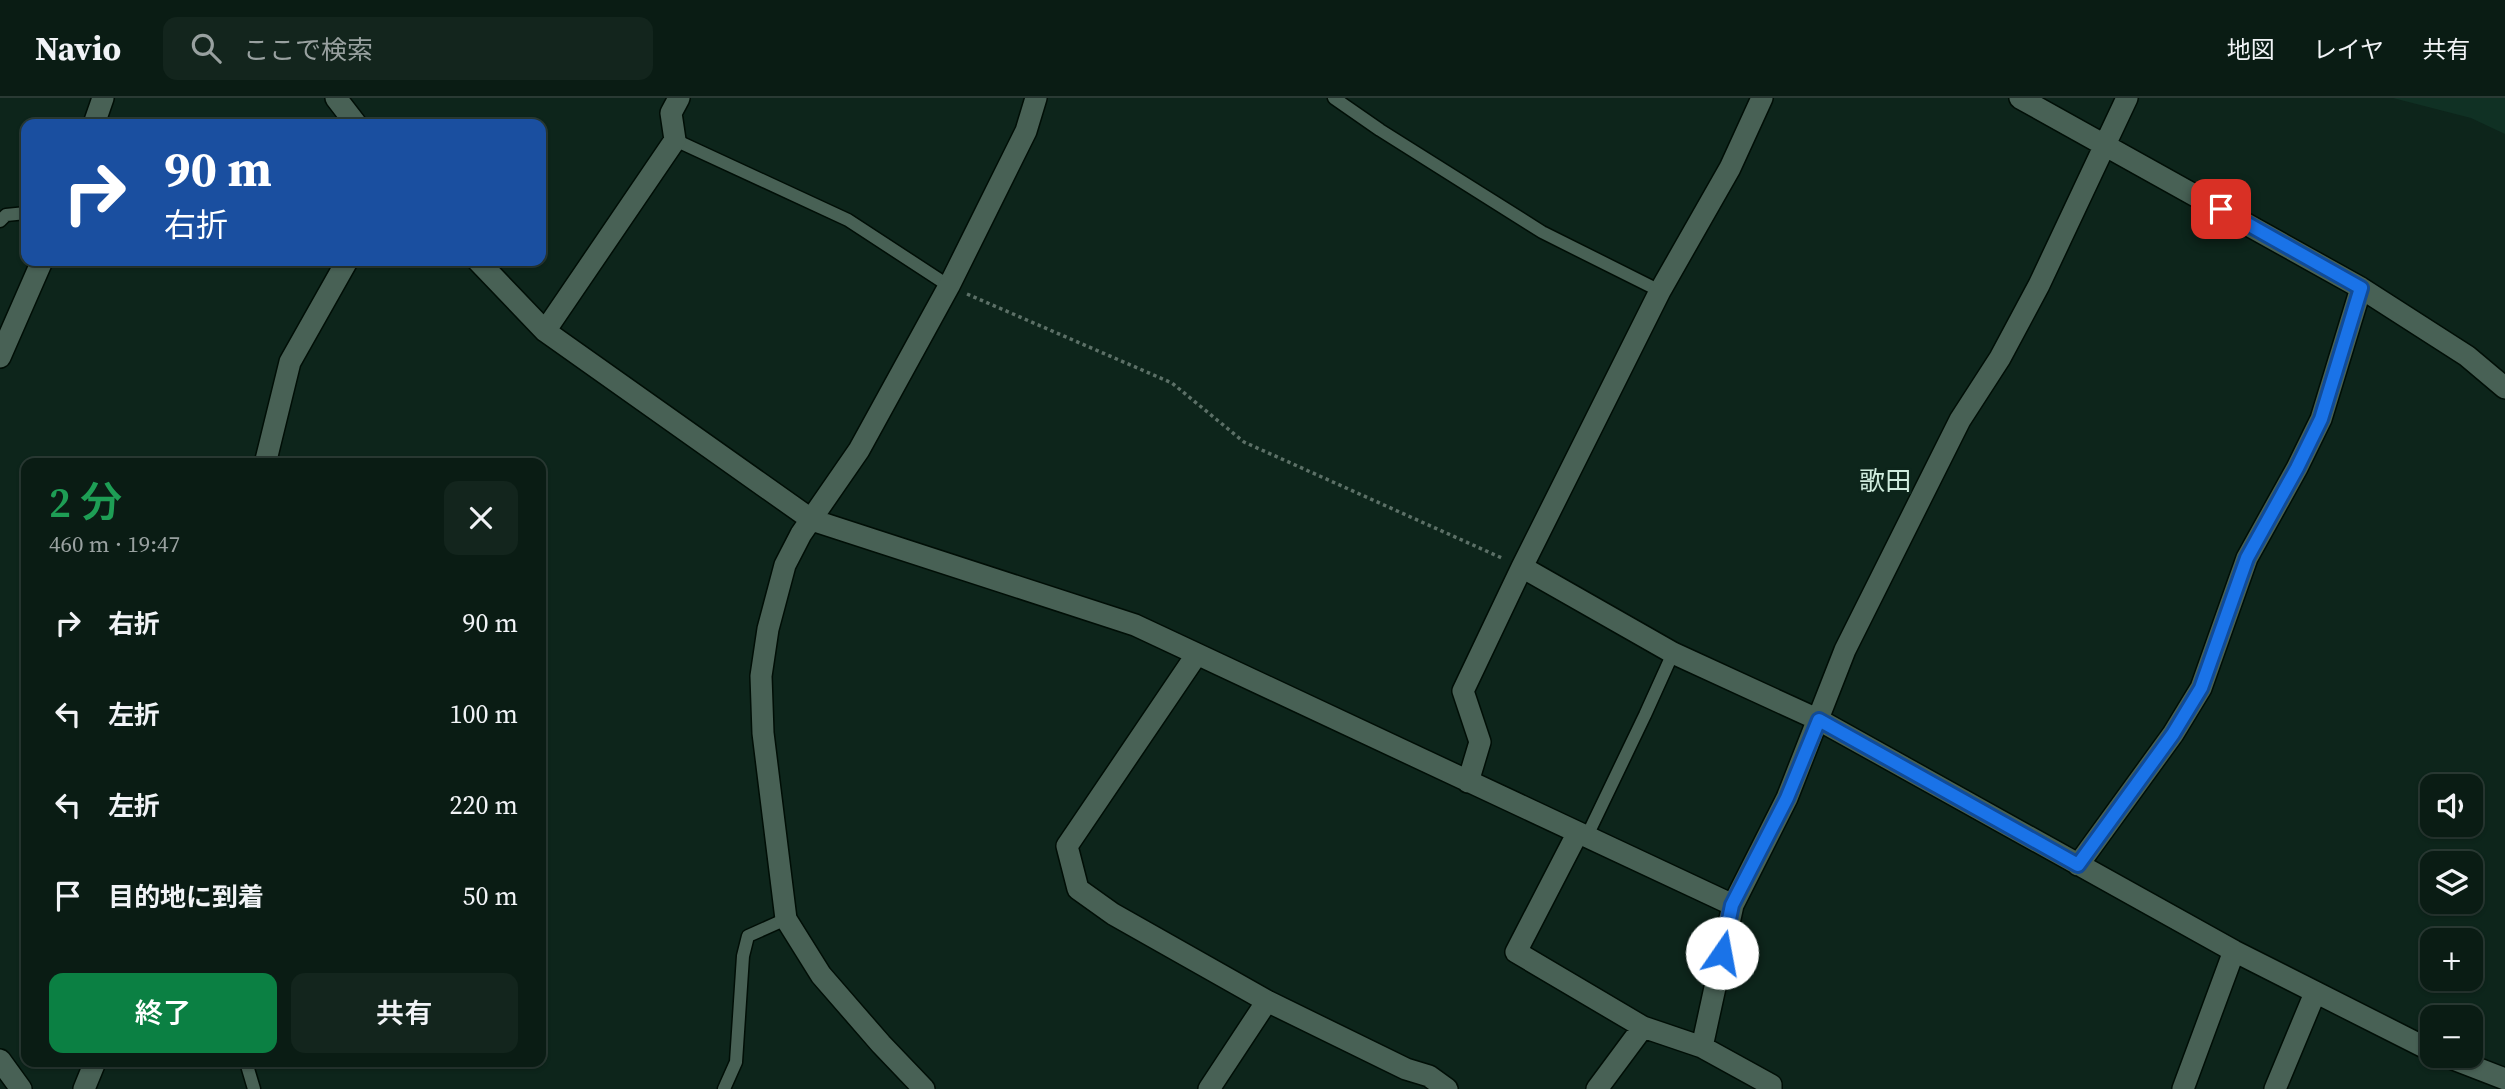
<!DOCTYPE html>
<html lang="ja">
<head>
<meta charset="utf-8">
<style>
	body { margin:0; font-family:"Source Serif 4","Noto Sans JP",serif; background:#13251d; color:#f1f3f6; height:100vh; display:flex; flex-direction:column; font-size:26px; white-space:nowrap }
	* { box-sizing:border-box; margin:0 }
	p { font-size:23px; color:#99a1a0 }
	.icon { flex:none; width:38px; height:38px; fill:none; stroke:currentColor; stroke-width:2; stroke-linecap:round; stroke-linejoin:round }
	.map { position:relative; flex:1; overflow:hidden }
	.drawer { position:absolute; left:21px; top:360px; width:525px; height:609px; display:flex; flex-direction:column; background:#0a1c14; border-radius:14px; box-shadow:0 2px 5px #0004,0 0 0 2px #2a3a34 }
	.drawer>* { flex:none }
	.hud { position:absolute; left:21px; top:21px; width:525px; height:147px; border-radius:14px; box-shadow:0 2px 5px #0004,0 0 0 2px #2a3a34; background:#1a4fa0; color:#fff; overflow:hidden }
	.fabs { position:absolute; left:2420px; top:676px; display:grid; gap:14px }
	.fabs a { display:grid; place-items:center; width:63px; height:63px; border-radius:14px; background:#0a1c14; box-shadow:0 2px 5px #0004,0 0 0 2px #2a3a34; font-size:35px }
	.pin { position:absolute; display:grid; place-items:center; width:60px; height:60px; color:#fff; margin:-30px; border-radius:14px; box-shadow:0 4px 10px #0006 }
	.me { position:absolute; width:77px; margin:-38px; rotate:12deg; stroke-linejoin:round; filter:drop-shadow(0 0 5px #0008) }
	.turn { display:flex; align-items:center; gap:24px; height:147px; padding:0 28px; font-size:32px }
	.turn .icon { width:91px; height:91px; stroke-width:2.5 }
	.turn b { display:block; font-size:49px; line-height:60px }
	.round { display:grid; place-items:center; flex:none; width:74px; height:74px; border-radius:14px; background:#13251d }
	.head { display:flex; align-items:center; justify-content:space-between; height:119px; padding:0 28px }
	h1 { font-size:42px; font-weight:600; line-height:52px; color:#1e9e55 }
	.action { display:flex; gap:14px; margin-top:auto; padding:14px 28px }
	.action a { flex:1; height:80px; border-radius:14px; background:#0b8043; color:#fff; font-size:28px; font-weight:600; line-height:80px; text-align:center }
	.action a+a { background:#13251d; color:#f1f3f6 }
	ul { padding:0; list-style:none }
	li { display:flex; align-items:center; gap:21px; height:91px; padding:0 28px }
	li div { flex:1 }
	li b { display:block; font-size:26px }
	li em { font-style:normal }
	header { display:flex; align-items:center; gap:42px; box-sizing:border-box; height:98px; padding:0 35px; background:#0a1c14; border-bottom:2px solid #2a3a34 }
	header strong { font-size:33px }
	nav { display:flex; gap:38px; margin-inline-start:auto; font-size:24px }
	.search { width:490px; height:63px; background:#13251d; display:flex; align-items:center; gap:18px; box-sizing:border-box; padding:0 24px; border-radius:14px; color:#99a1a0; font-size:26px }
	.map>svg:first-child { display:block }
	.built { fill:#103124 }
	.lines { fill:none; stroke-linecap:round; stroke-linejoin:round }
	.lane-casing { stroke:#000e06; stroke-width:15 }
	.street-casing { stroke:#000e06; stroke-width:24 }
	.secondary-casing { stroke:#000e06; stroke-width:24 }
	.path { stroke:#5c7067; stroke-width:3.5; stroke-dasharray:3.5 3.5; stroke-linecap:butt }
	.lane { stroke:#486155; stroke-width:12 }
	.street { stroke:#486155; stroke-width:21 }
	.secondary { stroke:#486155; stroke-width:21 }
	.route-casing { stroke:#114b97; stroke-width:18 }
	.route { stroke:#1a73e8; stroke-width:12 }
	.labels { text-anchor:middle; dominant-baseline:central; stroke-width:5; stroke-linejoin:round; paint-order:stroke }
	.quarter-label { font-size:26px; fill:#d0ecde; stroke:#0d251b }
</style>
</head>
<body>
<header>
<strong>Navio</strong>
<div class="search"><svg class="icon" aria-label="search" viewBox="0 0 24 24"><circle cx="10" cy="10" r="6"/><path d="M15 15l6 6"/></svg>ここで検索</div>
<nav><a>地図</a><a>レイヤ</a><a>共有</a></nav>
</header>
<div class="map">
<svg width="2505" height="991" viewBox="0 0 2505 991">
	<rect width="100%" height="100%" fill="#0d251b"/>
	<!-- built -->
	<path class="built" d="M2393 0H2505V36L2471 20Z"/>
	<g class="lines">
		<!-- lane casing -->
		<g class="lane-casing">
			<path id="lane" d="M1334 0 1380 32 1542 134 1660 193
				M675 42 848 122 949 188
				M0 123 6 117 26 115
				M1586 740 1645 617 1673 555
				M246 964 254 991
				M724 991 736 964 743 858 748 838 786 821"/>
		</g>
		<!-- street casing -->
		<g class="street-casing">
			<path id="street" d="M336 0 356 26
				M2020 0 2361 190 2467 258 2505 290
				M478 163 545 233 812 422 1135 527 1733 807
				M545 233 675 42 671 15 679 0
				M265 366 290 264 347 163
				M1522 469 1673 555 1819 622 2234 853 2432 953
				M1197 556 1067 748 1078 791 1113 816 1267 903 1406 971 1429 978 1447 991
				M1468 684 1480 644 1463 593 1522 469 1660 193 1730 70 1762 0
				M1577 736 1516 854 1643 929 1702 949 1771 987V991
				M2078 767 2173 636 2201 590 2247 460 2297 370 2321 321 2361 190
				M1702 949 1733 807 1787 700 1845 552 1960 322 2000 260 2039 187 2127 0
				M2443 957 2505 981
				M0 962 21 991
				M84 991 95 964
				M924 991 881 946 821 877 786 821 763 635 761 578 768 531 785 467 801 436 859 352 949 188 1026 33 1036 0
				M1209 991 1267 903
				M1597 991 1643 929
				M2183 991 2234 853
				M2275 991 2315 895"/>
		</g>
		<!-- secondary casing -->
		<g class="secondary-casing">
			<path id="secondary" d="M94 26 103 0
				M0 259 42 163"/>
		</g>
		<!-- path -->
		<path class="path" d="M967 196 1172 285 1244 344 1504 461"/>
		<!-- lane -->
		<use href="#lane" class="lane"/>
		<!-- street -->
		<use href="#street" class="street"/>
		<!-- secondary -->
		<use href="#secondary" class="secondary"/>
	</g>
	<g class="lines">
		<!-- route casing -->
		<g class="route-casing">
			<path id="route" d="M1722 855 1732 807 1787 700 1819 622 2078 767 2173 636 2201 590 2247 460 2297 370 2321 321 2361 190 2221 111"/>
		</g>
		<!-- route -->
		<use href="#route" class="route"/>
	</g>
	<g class="labels">
		<!-- quarter labels -->
		<g class="quarter-label">
			<text x="1885" y="383">歌田</text>
		</g>
	</g>
</svg>
<div class="fabs">
<a><svg class="icon" aria-label="sound" viewBox="0 0 24 24"><path d="M4 9h4l5-4v14l-5-4H4zM17 9q2 3 0 6"/></svg></a>
<a><svg class="icon" aria-label="layers" viewBox="0 0 24 24"><path d="M12 4l9 5-9 5-9-5zM3 14l9 5 9-5"/></svg></a>
<a>+</a>
<a>−</a>
</div>
<div class="pin" style="left:2221px;top:111px;background:#d93025"><svg class="icon" aria-label="arrive" viewBox="0 0 24 24"><path d="M6 21V4h12l-3 4 3 4H6"/></svg></div>
<svg class="me" style="left:1722px;top:855px" viewBox="-20 -20 40 40"><circle r="19" fill="#fff"/><path d="M0-13L10 11 0 6-10 11z" fill="#1a73e8"/></svg>
<div class="hud">
<div class="turn"><svg class="icon" aria-label="right" viewBox="0 0 24 24"><path d="M7 20v-9h11M14 6l5 5-5 5"/></svg><div><b>90 m</b>右折</div></div>
</div>
<section class="drawer">
<div class="head"><div><h1>2 分</h1><p>460 m · 19:47</p></div><a class="round"><svg class="icon" aria-label="close" viewBox="0 0 24 24"><path d="M6 6l12 12M18 6L6 18"/></svg></a></div>
<ul>
<li><svg class="icon" aria-label="right" viewBox="0 0 24 24"><path d="M7 20v-9h11M14 6l5 5-5 5"/></svg><div><b>右折</b></div><em>90 m</em></li>
<li><svg class="icon" aria-label="left" viewBox="0 0 24 24"><path d="M17 20v-9H6M10 6l-5 5 5 5"/></svg><div><b>左折</b></div><em>100 m</em></li>
<li><svg class="icon" aria-label="left" viewBox="0 0 24 24"><path d="M17 20v-9H6M10 6l-5 5 5 5"/></svg><div><b>左折</b></div><em>220 m</em></li>
<li><svg class="icon" aria-label="arrive" viewBox="0 0 24 24"><path d="M6 21V4h12l-3 4 3 4H6"/></svg><div><b>目的地に到着</b></div><em>50 m</em></li>
</ul>
<div class="action"><a>終了</a><a>共有</a></div>
</section>
</div>
</body>
</html>
